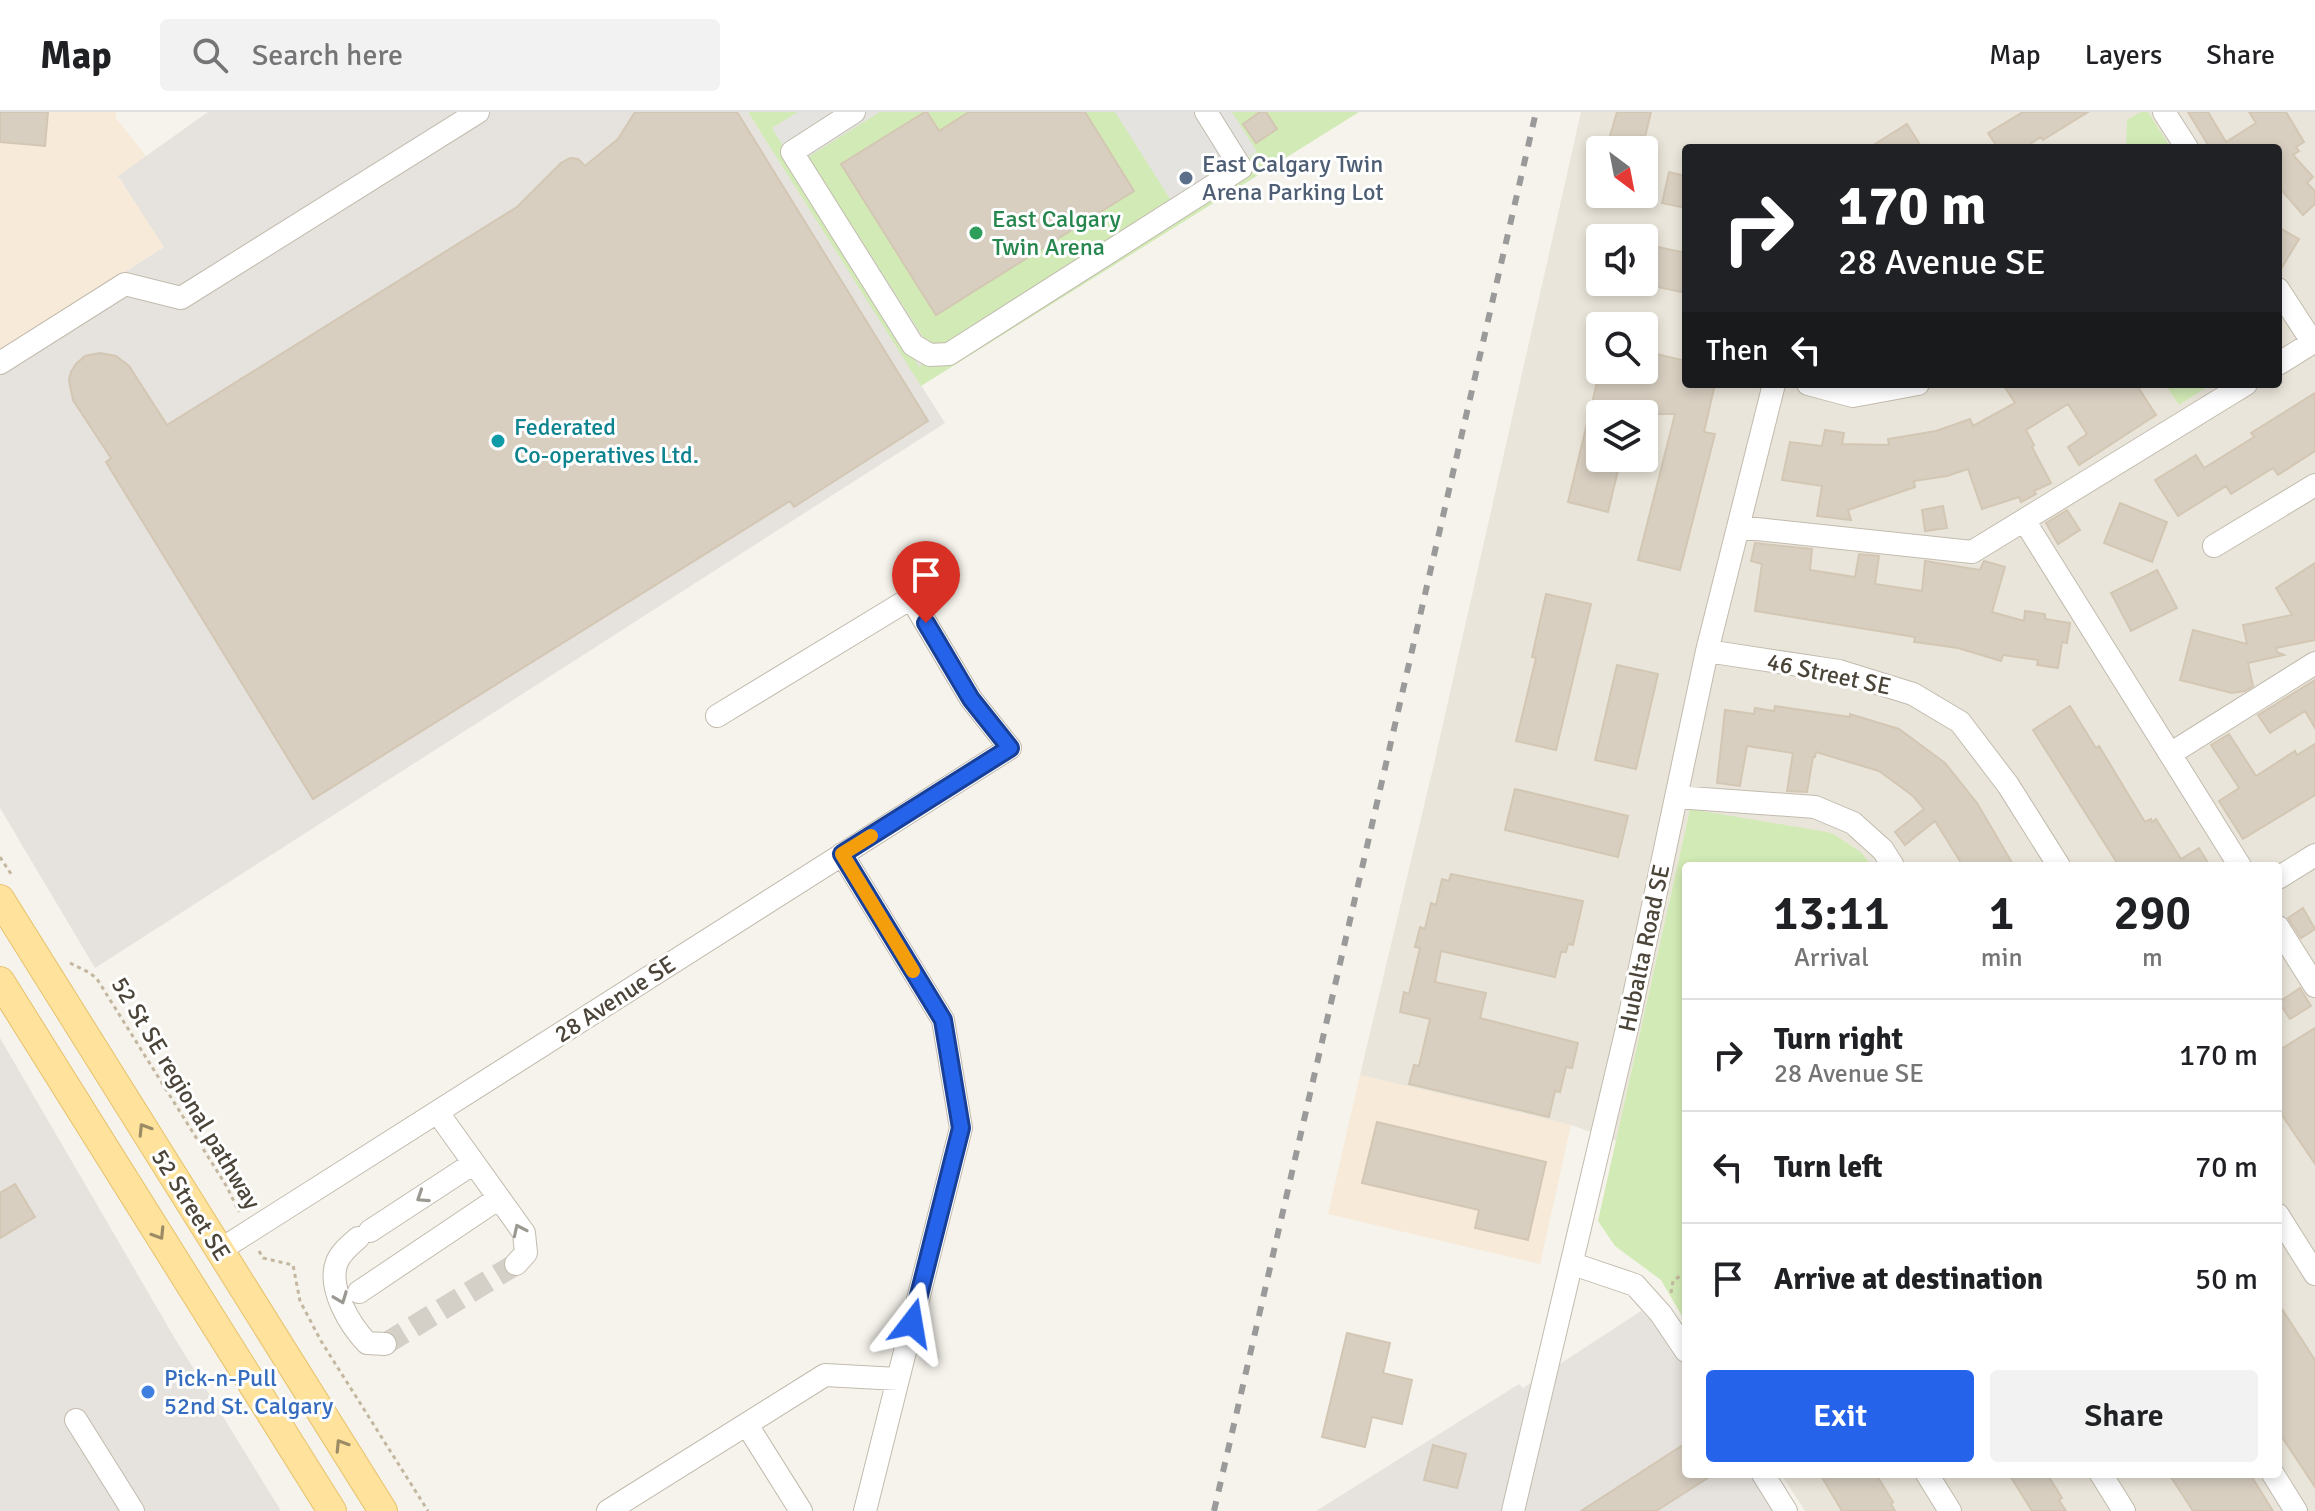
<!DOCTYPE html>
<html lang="en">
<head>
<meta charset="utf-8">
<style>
	body { margin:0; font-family:Signika,sans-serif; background:#f2f2f2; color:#202124; height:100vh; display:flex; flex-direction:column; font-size:30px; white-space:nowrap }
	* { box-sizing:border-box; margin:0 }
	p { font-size:26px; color:#757577 }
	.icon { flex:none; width:44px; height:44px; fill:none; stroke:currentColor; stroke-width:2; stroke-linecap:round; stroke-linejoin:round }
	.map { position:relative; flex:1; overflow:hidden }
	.details { position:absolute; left:1682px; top:750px; width:600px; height:616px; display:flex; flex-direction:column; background:#fff; border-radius:8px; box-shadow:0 4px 12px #0003 }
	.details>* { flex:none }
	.top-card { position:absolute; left:1682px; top:32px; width:600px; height:244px; border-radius:8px; box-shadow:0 4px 12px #0003; background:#202124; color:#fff; overflow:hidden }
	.needle { width:52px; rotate:148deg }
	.fabs { position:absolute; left:1586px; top:24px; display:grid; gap:16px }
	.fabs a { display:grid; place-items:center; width:72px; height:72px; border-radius:8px; background:#fff; box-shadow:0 4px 12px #0003; font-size:40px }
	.pin { position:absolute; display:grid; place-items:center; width:68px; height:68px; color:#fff; margin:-82px -34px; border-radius:50% 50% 50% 0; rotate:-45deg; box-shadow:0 0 8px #0007 }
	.pin .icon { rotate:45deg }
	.me { position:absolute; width:88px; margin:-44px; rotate:14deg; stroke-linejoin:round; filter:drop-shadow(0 0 6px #0008) }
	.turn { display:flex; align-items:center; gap:28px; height:168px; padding:0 24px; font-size:36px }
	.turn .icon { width:104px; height:104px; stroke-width:2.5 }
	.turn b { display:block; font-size:56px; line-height:68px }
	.then { display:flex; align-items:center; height:76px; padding:0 24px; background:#0003; gap:16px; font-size:30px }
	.eta { display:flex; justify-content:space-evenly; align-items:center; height:136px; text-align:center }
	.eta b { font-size:48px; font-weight:600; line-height:56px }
	.action { display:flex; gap:16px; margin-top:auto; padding:16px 24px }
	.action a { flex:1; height:92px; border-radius:8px; background:#2563eb; color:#fff; font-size:32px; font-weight:600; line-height:92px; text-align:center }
	.action a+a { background:#f2f2f2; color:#202124 }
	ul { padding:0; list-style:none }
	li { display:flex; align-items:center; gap:24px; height:112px; padding:0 24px; border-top:2px solid #e0e0e0 }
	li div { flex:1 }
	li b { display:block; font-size:30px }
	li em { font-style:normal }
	header { display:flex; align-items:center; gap:48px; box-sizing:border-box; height:112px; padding:0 40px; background:#fff; border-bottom:2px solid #e0e0e0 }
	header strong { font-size:38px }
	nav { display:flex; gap:44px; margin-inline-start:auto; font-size:28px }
	.search { width:560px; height:72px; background:#f2f2f2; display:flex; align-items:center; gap:20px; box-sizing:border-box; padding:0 28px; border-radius:8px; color:#757577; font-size:30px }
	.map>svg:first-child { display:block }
	.residential { fill:#eae5da; fill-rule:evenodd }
	.commercial { fill:#f7ead8 }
	.industrial { fill:#e6e2dd }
	.green { fill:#d2eab5 }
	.parking { fill:#e5e3e0 }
	.building { fill:#d8cfc1; stroke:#d3c7b4; stroke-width:2 }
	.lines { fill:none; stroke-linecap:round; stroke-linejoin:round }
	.minor-tunnel { stroke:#d4d0c8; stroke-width:22; stroke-dasharray:22 11; stroke-linecap:butt }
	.minor-casing { stroke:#c2bbae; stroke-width:24 }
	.major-casing { stroke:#e6c16a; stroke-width:30 }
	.path { stroke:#c4b79f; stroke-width:3; stroke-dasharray:4 4; stroke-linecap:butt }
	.minor { stroke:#fff; stroke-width:22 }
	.major { stroke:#ffe39c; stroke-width:28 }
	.rail { stroke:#9a9a9a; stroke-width:6; stroke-dasharray:10 10; stroke-linecap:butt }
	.oneway { stroke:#9c8c66 }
	.oneway2 { stroke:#9c9892 }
	.route-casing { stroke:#184099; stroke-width:20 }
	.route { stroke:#2563eb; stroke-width:14 }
	.slow { stroke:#f59e0b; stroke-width:14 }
	.service-dot { fill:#5c6f8a; stroke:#fff; stroke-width:3 }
	.leisure-dot { fill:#2e9e5b; stroke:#fff; stroke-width:3 }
	.culture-dot { fill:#0f9aa8; stroke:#fff; stroke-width:3 }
	.shop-dot { fill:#3f7fe0; stroke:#fff; stroke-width:3 }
	.labels { text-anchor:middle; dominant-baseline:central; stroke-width:6; stroke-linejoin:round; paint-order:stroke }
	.service-label { font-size:24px; fill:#4e5e75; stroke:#fff; text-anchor:start }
	.leisure-label { font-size:24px; fill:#27864d; stroke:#fff; text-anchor:start }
	.culture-label { font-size:24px; fill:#0d838f; stroke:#fff; text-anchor:start }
	.street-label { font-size:24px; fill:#4b4439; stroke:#fff }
	.shop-label { font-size:24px; fill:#366cbe; stroke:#fff; text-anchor:start }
</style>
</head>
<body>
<header>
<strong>Map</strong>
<div class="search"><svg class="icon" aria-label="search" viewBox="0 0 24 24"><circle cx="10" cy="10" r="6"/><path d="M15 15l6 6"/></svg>Search here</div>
<nav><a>Map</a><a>Layers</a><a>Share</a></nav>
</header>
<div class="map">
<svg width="2315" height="1399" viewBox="0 0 2315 1399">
	<rect width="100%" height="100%" fill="#f6f3ec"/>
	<!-- residential -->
	<path class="residential" d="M1581 0H2315V1399H1805L1781 1362H2278V754H1871L1862 741 1690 697 1616 1029 1571 1013 1360 963 1433 656ZM1686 36H2278V272H1686ZM1600 38H1644V82H1600ZM1600 126H1644V170H1600ZM1600 214H1644V258H1600ZM1600 302H1644V346H1600Z"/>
	<!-- commercial -->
	<path class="commercial" d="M0 0H116V6L146 44 118 65 165 134 0 240Z
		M1360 963 1571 1013 1540 1152 1328 1102Z"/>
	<!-- industrial -->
	<path class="industrial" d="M208 0H748L945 311 95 856 0 696V240L164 135 118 64Z
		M0 926 174 1225 281 1399H0Z
		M1641 1199 1686 1242V1362H1755L1776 1399H1316L1519 1272 1523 1276Z"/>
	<!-- green -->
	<path class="green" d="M748 0H1359L921 274Z
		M2141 0H2148L2171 36H2126L2127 8Z
		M2165 272H2212L2179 293Z
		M1690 697 1832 721 1862 741 1871 754H1686V1211L1661 1168 1615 1134 1598 1109Z"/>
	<!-- parking -->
	<path class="parking" d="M798 0H880L808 45 928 233 920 256 772 16Z
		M1115 0H1232L1257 40 1174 93Z"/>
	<!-- building -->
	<path class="building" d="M0 0H48L45 34 0 30Z
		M635 0H737L928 309 794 395 790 389 313 687 106 350 111 346 73 288 69 268 71 260 76 252 85 244 100 241 116 244 129 254 167 313 517 95 561 51 570 46 578 47 585 54 618 27Z
		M925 0H927L939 19 969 0H1085L1134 79 936 203 841 52Z
		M1260 0H1266L1277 17 1256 31 1243 12Z
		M1617 0H1651L1645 25 1641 24 1638 38H1606Z
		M2023 0H2088L2043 28 2041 25 2024 36H1998L1988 21Z
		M2188 0H2208L2226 30 2256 11 2249 0H2286L2304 30 2296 35 2299 39 2293 43 2313 65 2307 71 2315 79V92L2303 103 2278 74V36H2210Z
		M1907 12 1922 36H1869Z
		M1669 60 1686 64V96L1662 91Z
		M2278 115 2299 127 2278 162Z
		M1644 132 1686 141V181L1644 172Z
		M1644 239 1686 249V272H1715L1704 320 1715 322 1680 458 1638 448 1675 302H1600V346H1621L1608 400 1568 390 1600 258H1644Z
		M2003 272H2136L2156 303 2079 353 2068 335 2087 322 2068 292 2026 318 2034 333 2032 335 2051 371 2034 379 2036 382 2021 390 2019 385 1982 397 1968 357 1947 364 1914 369 1915 375 1848 398 1851 408 1817 404 1822 374 1782 368 1790 330 1822 334 1825 318 1844 321 1842 332 1889 333 1888 327 1936 319 1970 307 1973 314 2015 291Z
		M2315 281V339L2278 363 2273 356 2231 382 2226 374 2178 404 2155 368 2196 343 2204 356 2254 325 2251 321Z
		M2120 391 2167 410 2152 450 2104 431Z
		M1943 394 1947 416 1925 419 1922 398Z
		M2067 398 2080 418 2058 432 2046 411Z
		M1755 431 1812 437 1810 458 1855 465 1859 442 1879 444 1875 472 1922 479 1925 449 1980 458 1984 449 2005 455 1992 500 2024 509 2025 499 2045 502V507L2070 511 2067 531 2062 530 2058 556 2037 553 2038 548 2003 543 2001 549 1958 536 1914 530 1915 525 1755 499 1762 452 1751 449Z
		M2315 451V528L2276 536 2277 540 2284 543 2248 551 2253 574 2245 579 2232 581 2180 568 2193 518 2247 532 2243 513 2292 503 2276 476Z
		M2157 458 2177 496 2131 519 2111 481Z
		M1546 482 1591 492 1556 638 1516 629 1536 546 1532 545Z
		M1617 553 1658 562 1636 657 1595 648Z
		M2315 568V616L2305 599 2270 621 2258 603Z
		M1775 594 1850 605V602L1899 617 1945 651 1977 691 2014 754H1963L1935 709 1905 733 1895 720 1924 697 1913 684 1879 659 1816 640 1815 645H1813L1807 680 1787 679 1793 641 1747 634 1740 674 1717 671 1725 598 1754 602 1755 596 1774 599Z
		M2070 594 2096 636 2099 634 2145 710 2151 707 2152 710 2156 707 2181 747 2199 736 2210 754H2119L2033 618Z
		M2229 622 2256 664 2295 639 2297 643 2315 632V683L2243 727 2219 689 2239 676 2211 633Z
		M1515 677 1628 704 1618 745 1505 718Z
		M1451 762 1583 789 1573 833 1568 832 1566 840H1561L1555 865 1441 839 1435 870 1486 881 1480 906 1578 931 1572 956 1566 955 1560 980 1555 979 1549 1005 1409 972 1414 953 1419 954 1430 907 1400 900 1404 880 1409 882 1420 836 1415 835 1420 815 1425 817 1431 791 1436 793 1442 767 1449 769Z
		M2303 796 2315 817 2301 826 2288 806Z
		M2300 876 2311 894 2290 907 2279 890Z
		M2315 916V1052L2278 997V939Z
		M1377 1010 1546 1050 1528 1128 1475 1116 1479 1098 1362 1071Z
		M15 1072 35 1105 0 1126V1081Z
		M2278 1191 2315 1248V1375L2278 1319Z
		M1347 1221 1390 1231 1383 1261 1412 1268 1402 1312 1372 1305 1365 1335 1322 1325Z
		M1686 1331V1362H1714L1656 1399H1581Z
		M1433 1333 1466 1342 1457 1376 1424 1368Z
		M1820 1362H1876L1893 1390 1891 1392 1895 1399H1842Z
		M2009 1362H2047L2062 1386 2059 1388 2066 1399H2032Z
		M2169 1362H2250L2273 1399H2193Z"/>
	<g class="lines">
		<!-- minor-tunnel -->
		<path class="minor-tunnel" d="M385 1232 516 1152"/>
		<!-- minor casing -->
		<g class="minor-casing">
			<path id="minor" d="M854 0 792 40 913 233 930 243 949 242 1241 56 1206 0
				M2164 0 2187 36
				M2278 177 2313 231
				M0 251 125 172 181 186 478 0
				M2278 252 2315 229
				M1808 272 1853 284 1918 272
				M2024 408 2240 754
				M1738 415 1972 440 2246 272
				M2214 434 2315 373
				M1707 539 1839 559 1913 582 1960 610 2008 673 2059 754
				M2170 642 2315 551
				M1676 685 1815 695 1853 711 1883 738 1893 754
				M842 742 943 908 961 1016 865 1399
				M2278 766 2315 743
				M2278 815 2315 874
				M438 1001 524 1121 526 1141 516 1152
				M2278 1103 2315 1162
				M370 1119 474 1051
				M358 1126C350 1133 341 1140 337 1150 327 1176 350 1213 367 1231L385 1232
				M220 1138 1010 636 971 587 911 486 717 604
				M1573 1152 1635 1173 1661 1202 1686 1239
				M359 1180 499 1086
				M76 1308 133 1399
				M747 1313 801 1399
				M1763 1362 1786 1399
				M1927 1362 1950 1399
				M2101 1362 2124 1399
				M2273 1362 2296 1399
				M608 1399 825 1263 898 1267
				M1513 1399 1628 912 1707 539 1774 272"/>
		</g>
		<!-- major casing -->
		<g class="major-casing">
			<path id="major" d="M0 787 383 1399
				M0 869 332 1399"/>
		</g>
		<!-- path -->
		<path class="path" d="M0 745 13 765
			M70 851 90 861 97 867 227 1075 239 1100
			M259 1139 263 1146 293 1153 300 1189 321 1229 428 1399
			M1671 1181 1673 1169 1686 1160"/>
		<!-- minor -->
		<use href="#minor" class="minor"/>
		<!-- major -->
		<use href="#major" class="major"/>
		<!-- rail -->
		<path class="rail" d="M1214 1399 1536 0"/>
	</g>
	<!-- one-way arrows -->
	<defs><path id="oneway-chevron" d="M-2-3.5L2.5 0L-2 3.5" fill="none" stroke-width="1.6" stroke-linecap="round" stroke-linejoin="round" transform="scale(2)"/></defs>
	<g class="oneway">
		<use href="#oneway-chevron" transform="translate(144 1017) rotate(-122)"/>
		<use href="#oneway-chevron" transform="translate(159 1122) rotate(58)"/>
		<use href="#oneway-chevron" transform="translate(341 1333) rotate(-122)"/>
	</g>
	<g class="oneway2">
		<use href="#oneway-chevron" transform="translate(422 1085) rotate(147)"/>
		<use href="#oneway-chevron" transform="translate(519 1118) rotate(-115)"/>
		<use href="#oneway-chevron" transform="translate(341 1186) rotate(69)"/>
	</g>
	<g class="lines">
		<!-- route casing -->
		<g class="route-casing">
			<path id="route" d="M912 1211 961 1016 943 908 842 742 1010 636 971 587 926 511"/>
		</g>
		<!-- route -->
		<use href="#route" class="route"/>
		<!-- slow -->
		<path class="slow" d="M871 724 842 742 913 859"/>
	</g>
	<!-- markers -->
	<circle class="service-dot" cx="1186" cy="66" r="8"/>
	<circle class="leisure-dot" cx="976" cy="121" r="8"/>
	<circle class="culture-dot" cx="498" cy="329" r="8"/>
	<circle class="shop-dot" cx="148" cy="1280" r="8"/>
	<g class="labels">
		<!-- service labels -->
		<g class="service-label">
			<text x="1202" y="52">East Calgary Twin<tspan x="1202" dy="28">Arena Parking Lot</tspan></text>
		</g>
		<!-- leisure labels -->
		<g class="leisure-label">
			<text x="992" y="107">East Calgary<tspan x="992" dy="28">Twin Arena</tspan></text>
		</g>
		<!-- culture labels -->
		<g class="culture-label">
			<text x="514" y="315">Federated<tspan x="514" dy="28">Co-operatives Ltd.</tspan></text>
		</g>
		<!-- street labels -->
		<g class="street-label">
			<text transform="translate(1829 562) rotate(12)">46 Street SE</text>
			<text transform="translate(1644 836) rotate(-78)">Hubalta Road SE</text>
			<text transform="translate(615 887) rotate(-33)">28 Avenue SE</text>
			<text transform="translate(186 981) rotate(59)">52 St SE regional pathway</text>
			<text transform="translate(191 1093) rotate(58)">52 Street SE</text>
		</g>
		<!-- shop labels -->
		<g class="shop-label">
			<text x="164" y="1266">Pick-n-Pull<tspan x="164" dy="28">52nd St. Calgary</tspan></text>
		</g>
	</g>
</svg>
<div class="fabs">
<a><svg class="needle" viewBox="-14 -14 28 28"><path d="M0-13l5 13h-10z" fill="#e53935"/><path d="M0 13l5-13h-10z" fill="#757577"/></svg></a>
<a><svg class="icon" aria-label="sound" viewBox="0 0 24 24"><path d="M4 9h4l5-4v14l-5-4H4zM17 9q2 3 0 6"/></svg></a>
<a><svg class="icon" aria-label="search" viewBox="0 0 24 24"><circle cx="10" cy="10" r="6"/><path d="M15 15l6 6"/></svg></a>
<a><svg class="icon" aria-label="layers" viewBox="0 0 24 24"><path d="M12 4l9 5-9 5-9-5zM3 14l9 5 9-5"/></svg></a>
</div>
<div class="pin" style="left:926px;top:511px;background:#d93025"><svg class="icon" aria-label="arrive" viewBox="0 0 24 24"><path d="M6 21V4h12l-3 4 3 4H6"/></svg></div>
<svg class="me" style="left:912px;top:1211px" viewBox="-20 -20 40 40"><path d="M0-17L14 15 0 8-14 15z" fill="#2563eb" stroke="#fff" stroke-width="4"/></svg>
<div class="top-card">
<div class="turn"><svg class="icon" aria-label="right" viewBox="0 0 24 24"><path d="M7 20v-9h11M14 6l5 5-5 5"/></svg><div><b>170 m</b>28 Avenue SE</div></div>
<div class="then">Then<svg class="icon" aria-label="left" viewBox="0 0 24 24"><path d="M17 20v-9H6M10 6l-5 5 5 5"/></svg></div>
</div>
<section class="details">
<div class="eta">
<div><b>13:11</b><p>Arrival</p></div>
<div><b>1</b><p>min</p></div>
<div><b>290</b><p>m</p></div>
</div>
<ul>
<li><svg class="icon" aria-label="right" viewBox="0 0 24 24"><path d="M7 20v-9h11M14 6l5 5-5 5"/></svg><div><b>Turn right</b><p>28 Avenue SE</p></div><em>170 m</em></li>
<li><svg class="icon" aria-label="left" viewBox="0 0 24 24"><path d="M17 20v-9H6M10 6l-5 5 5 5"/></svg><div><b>Turn left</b></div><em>70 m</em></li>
<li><svg class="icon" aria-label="arrive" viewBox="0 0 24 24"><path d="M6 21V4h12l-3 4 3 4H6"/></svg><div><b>Arrive at destination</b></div><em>50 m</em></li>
</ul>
<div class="action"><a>Exit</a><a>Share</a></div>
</section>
</div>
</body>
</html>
